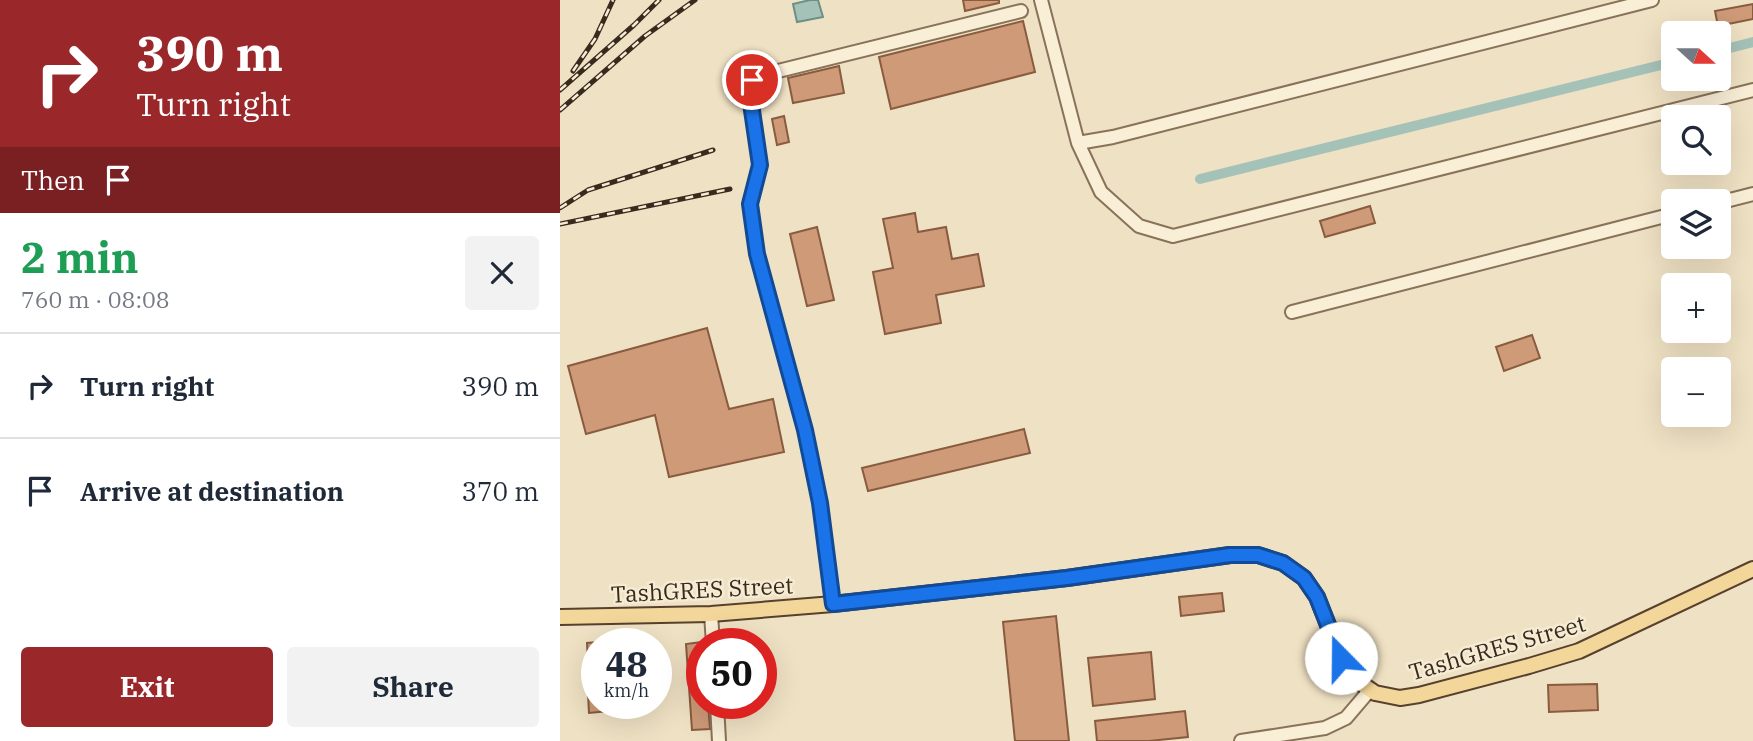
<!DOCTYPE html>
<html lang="en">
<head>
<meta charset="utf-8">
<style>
	body { margin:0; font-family:"IBM Plex Serif",serif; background:#f2f2f3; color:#1f2937; height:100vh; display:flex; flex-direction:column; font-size:26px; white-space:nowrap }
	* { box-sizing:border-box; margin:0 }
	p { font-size:23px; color:#747a83 }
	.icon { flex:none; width:38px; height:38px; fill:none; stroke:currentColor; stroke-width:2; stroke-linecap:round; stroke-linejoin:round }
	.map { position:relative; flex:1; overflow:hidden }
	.side { display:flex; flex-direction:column; background:#fff; width:560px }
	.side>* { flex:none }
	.top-card { background:#9a282b; color:#fff; overflow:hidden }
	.needle { width:46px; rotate:111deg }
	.controls { position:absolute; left:1101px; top:21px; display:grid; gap:14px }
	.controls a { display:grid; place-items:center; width:70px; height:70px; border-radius:7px; background:#fff; box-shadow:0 7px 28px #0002; font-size:35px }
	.speed { position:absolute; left:21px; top:628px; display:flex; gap:14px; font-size:35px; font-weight:700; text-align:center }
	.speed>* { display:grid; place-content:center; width:91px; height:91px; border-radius:50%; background:#fff; box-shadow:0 7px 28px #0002; line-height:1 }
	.speed small { font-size:18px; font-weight:400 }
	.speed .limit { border:10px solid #d22; background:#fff; color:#111 }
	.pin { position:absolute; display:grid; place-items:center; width:60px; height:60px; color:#fff; margin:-30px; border:4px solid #fff; border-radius:50%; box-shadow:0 2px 7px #0007 }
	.me { position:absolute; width:77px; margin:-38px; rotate:338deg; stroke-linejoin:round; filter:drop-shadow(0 0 5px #0008) }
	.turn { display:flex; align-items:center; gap:24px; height:147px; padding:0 21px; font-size:32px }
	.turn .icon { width:91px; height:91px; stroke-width:2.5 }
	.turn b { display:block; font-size:49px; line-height:60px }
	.then { display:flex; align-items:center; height:66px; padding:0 21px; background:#0003; gap:14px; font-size:26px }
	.round { display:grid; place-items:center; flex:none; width:74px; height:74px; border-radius:7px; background:#f2f2f3 }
	.headline { display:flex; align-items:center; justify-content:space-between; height:119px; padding:0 21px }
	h1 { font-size:42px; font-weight:800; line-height:52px; color:#1e9e55 }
	.primary-button { display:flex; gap:14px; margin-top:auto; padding:14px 21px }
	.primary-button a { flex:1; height:80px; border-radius:7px; background:#9a282b; color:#fff; font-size:28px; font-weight:800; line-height:80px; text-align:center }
	.primary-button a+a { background:#f2f2f3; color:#1f2937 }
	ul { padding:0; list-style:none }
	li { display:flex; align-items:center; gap:21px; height:105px; padding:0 21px; border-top:2px solid #e0e1e3 }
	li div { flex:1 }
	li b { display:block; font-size:26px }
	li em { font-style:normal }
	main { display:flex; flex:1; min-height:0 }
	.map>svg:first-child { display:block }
	.water { fill:#a5c2b9; stroke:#6c9086; stroke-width:2 }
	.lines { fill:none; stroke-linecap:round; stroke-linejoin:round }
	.canal { stroke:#a5c2b9; stroke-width:10 }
	.building { fill:#ce9a78; stroke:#895b3f; stroke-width:2 }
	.minor-casing { stroke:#897259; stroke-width:16 }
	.major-casing { stroke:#57402e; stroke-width:18 }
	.minor { stroke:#f9eed6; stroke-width:12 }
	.major { stroke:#f3d69a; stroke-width:14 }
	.rail-casing { stroke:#392a1e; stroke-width:5 }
	.rail { stroke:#f6ebd3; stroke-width:2.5; stroke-dasharray:8; stroke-linecap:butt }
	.route-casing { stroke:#114b97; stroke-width:18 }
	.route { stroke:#1a73e8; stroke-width:12 }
	.labels { text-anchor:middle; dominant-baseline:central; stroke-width:5; stroke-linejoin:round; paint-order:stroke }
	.street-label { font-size:23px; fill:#392a1e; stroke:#f6ebd3 }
</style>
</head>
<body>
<main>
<section class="side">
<div class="top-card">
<div class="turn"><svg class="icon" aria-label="right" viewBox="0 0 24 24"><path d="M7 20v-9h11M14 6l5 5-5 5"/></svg><div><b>390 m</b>Turn right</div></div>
<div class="then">Then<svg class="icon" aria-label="arrive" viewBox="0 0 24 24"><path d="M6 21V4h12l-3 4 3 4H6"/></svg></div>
</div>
<div class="headline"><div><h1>2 min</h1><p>760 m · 08:08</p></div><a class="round"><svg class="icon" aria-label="close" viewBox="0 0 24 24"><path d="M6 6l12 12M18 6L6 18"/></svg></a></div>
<ul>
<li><svg class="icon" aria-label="right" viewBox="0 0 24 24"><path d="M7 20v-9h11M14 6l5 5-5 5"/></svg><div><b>Turn right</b></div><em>390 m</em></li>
<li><svg class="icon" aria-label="arrive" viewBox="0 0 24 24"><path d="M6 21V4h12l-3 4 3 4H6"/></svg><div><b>Arrive at destination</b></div><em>370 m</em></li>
</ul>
<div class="primary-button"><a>Exit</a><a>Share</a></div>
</section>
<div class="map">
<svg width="1193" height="741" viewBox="0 0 1193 741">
	<rect width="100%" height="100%" fill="#efe1c3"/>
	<!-- water -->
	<path class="water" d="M250 0H258L263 17 237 22 233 4Z"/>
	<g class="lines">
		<!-- canal -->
		<path class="canal" d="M1158 51 1193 42
			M640 179 1113 62"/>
	</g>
	<!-- building -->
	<path class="building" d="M403 0H439V3L405 11Z
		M1193 4V19L1158 26 1155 11Z
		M463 21 475 72 331 109 319 57Z
		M279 66 284 93 233 103 228 78Z
		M224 116 229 142 217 145 212 119Z
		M810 206 815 223 765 237 760 221Z
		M355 213 358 232 386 227 392 259 418 254 424 286 376 295 381 323 325 334 313 272 333 268 323 219Z
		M257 227 274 300 247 306 230 234Z
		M147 328 169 409 213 399 224 452 109 477 95 415 26 434 8 366Z
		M972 335 980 358 944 371 936 347Z
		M464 429 470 453 308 491 302 468Z
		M662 593 664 611 621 616 619 597Z
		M496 616 509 741H455L443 622Z
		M37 642V661L28 662 27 643Z
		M142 642V704H148L150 729 132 730 126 644Z
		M591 652 595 699 533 706 528 658Z
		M1037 684 1038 710 989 712 988 685Z
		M37 693V704H48L49 711 29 713 28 694Z
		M625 711 628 737 589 741H537L535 721Z"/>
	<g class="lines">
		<!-- minor casing -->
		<g class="minor-casing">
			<path id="minor" d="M481 0 518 143 541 192 579 226 613 236 1193 90
				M518 143 553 137 1092 0
				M1158 203 1193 194
				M732 312 1113 214
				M273 604 260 503 245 430 197 254 190 204 200 165 189 90 192 80 198 76 461 11
				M151 614 153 644
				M157 704 159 741
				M681 741 765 728 786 718 809 691"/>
		</g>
		<!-- major casing -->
		<g class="major-casing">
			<path id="major" d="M0 617 151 614 273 604 507 578 670 555H698L723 563 744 578 757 597 783 663 796 680 815 693 840 698 859 695 969 666 1019 651 1193 569"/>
		</g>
		<!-- minor -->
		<use href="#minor" class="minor"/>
		<!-- major -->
		<use href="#major" class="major"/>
		<!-- rail casing -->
		<g class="rail-casing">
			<path id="rail" d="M13 71 35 39 53 0
				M0 90 74 25 99 0
				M0 110 85 36 135 0
				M0 208 28 190 153 150
				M0 224 170 189"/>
		</g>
		<!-- rail -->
		<use href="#rail" class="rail"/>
	</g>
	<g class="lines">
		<!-- route casing -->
		<g class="route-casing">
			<path id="route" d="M192 80 189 90 200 165 190 204 197 254 245 430 260 503 273 604 507 578 670 555H698L723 563 744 578 757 597 781 658"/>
		</g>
		<!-- route -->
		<use href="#route" class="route"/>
	</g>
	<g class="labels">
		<!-- street labels -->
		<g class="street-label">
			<text transform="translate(142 589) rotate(-3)">TashGRES Street</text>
			<text transform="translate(937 647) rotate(-16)">TashGRES Street</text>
		</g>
	</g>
</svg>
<div class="controls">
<a><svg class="needle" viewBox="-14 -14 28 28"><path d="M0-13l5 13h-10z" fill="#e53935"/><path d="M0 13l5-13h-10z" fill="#747a83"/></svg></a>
<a><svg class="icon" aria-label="search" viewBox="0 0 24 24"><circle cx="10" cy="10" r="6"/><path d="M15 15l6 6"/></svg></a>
<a><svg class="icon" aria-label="layers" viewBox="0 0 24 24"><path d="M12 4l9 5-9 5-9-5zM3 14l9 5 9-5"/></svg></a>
<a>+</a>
<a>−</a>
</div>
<div class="speed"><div>48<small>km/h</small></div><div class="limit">50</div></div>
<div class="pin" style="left:192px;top:80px;background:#d93025"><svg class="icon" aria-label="arrive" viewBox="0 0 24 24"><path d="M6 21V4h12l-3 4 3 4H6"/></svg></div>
<svg class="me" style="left:781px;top:658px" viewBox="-20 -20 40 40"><circle r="19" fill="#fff"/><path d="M0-13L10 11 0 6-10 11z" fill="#1a73e8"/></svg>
</div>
</main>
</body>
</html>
